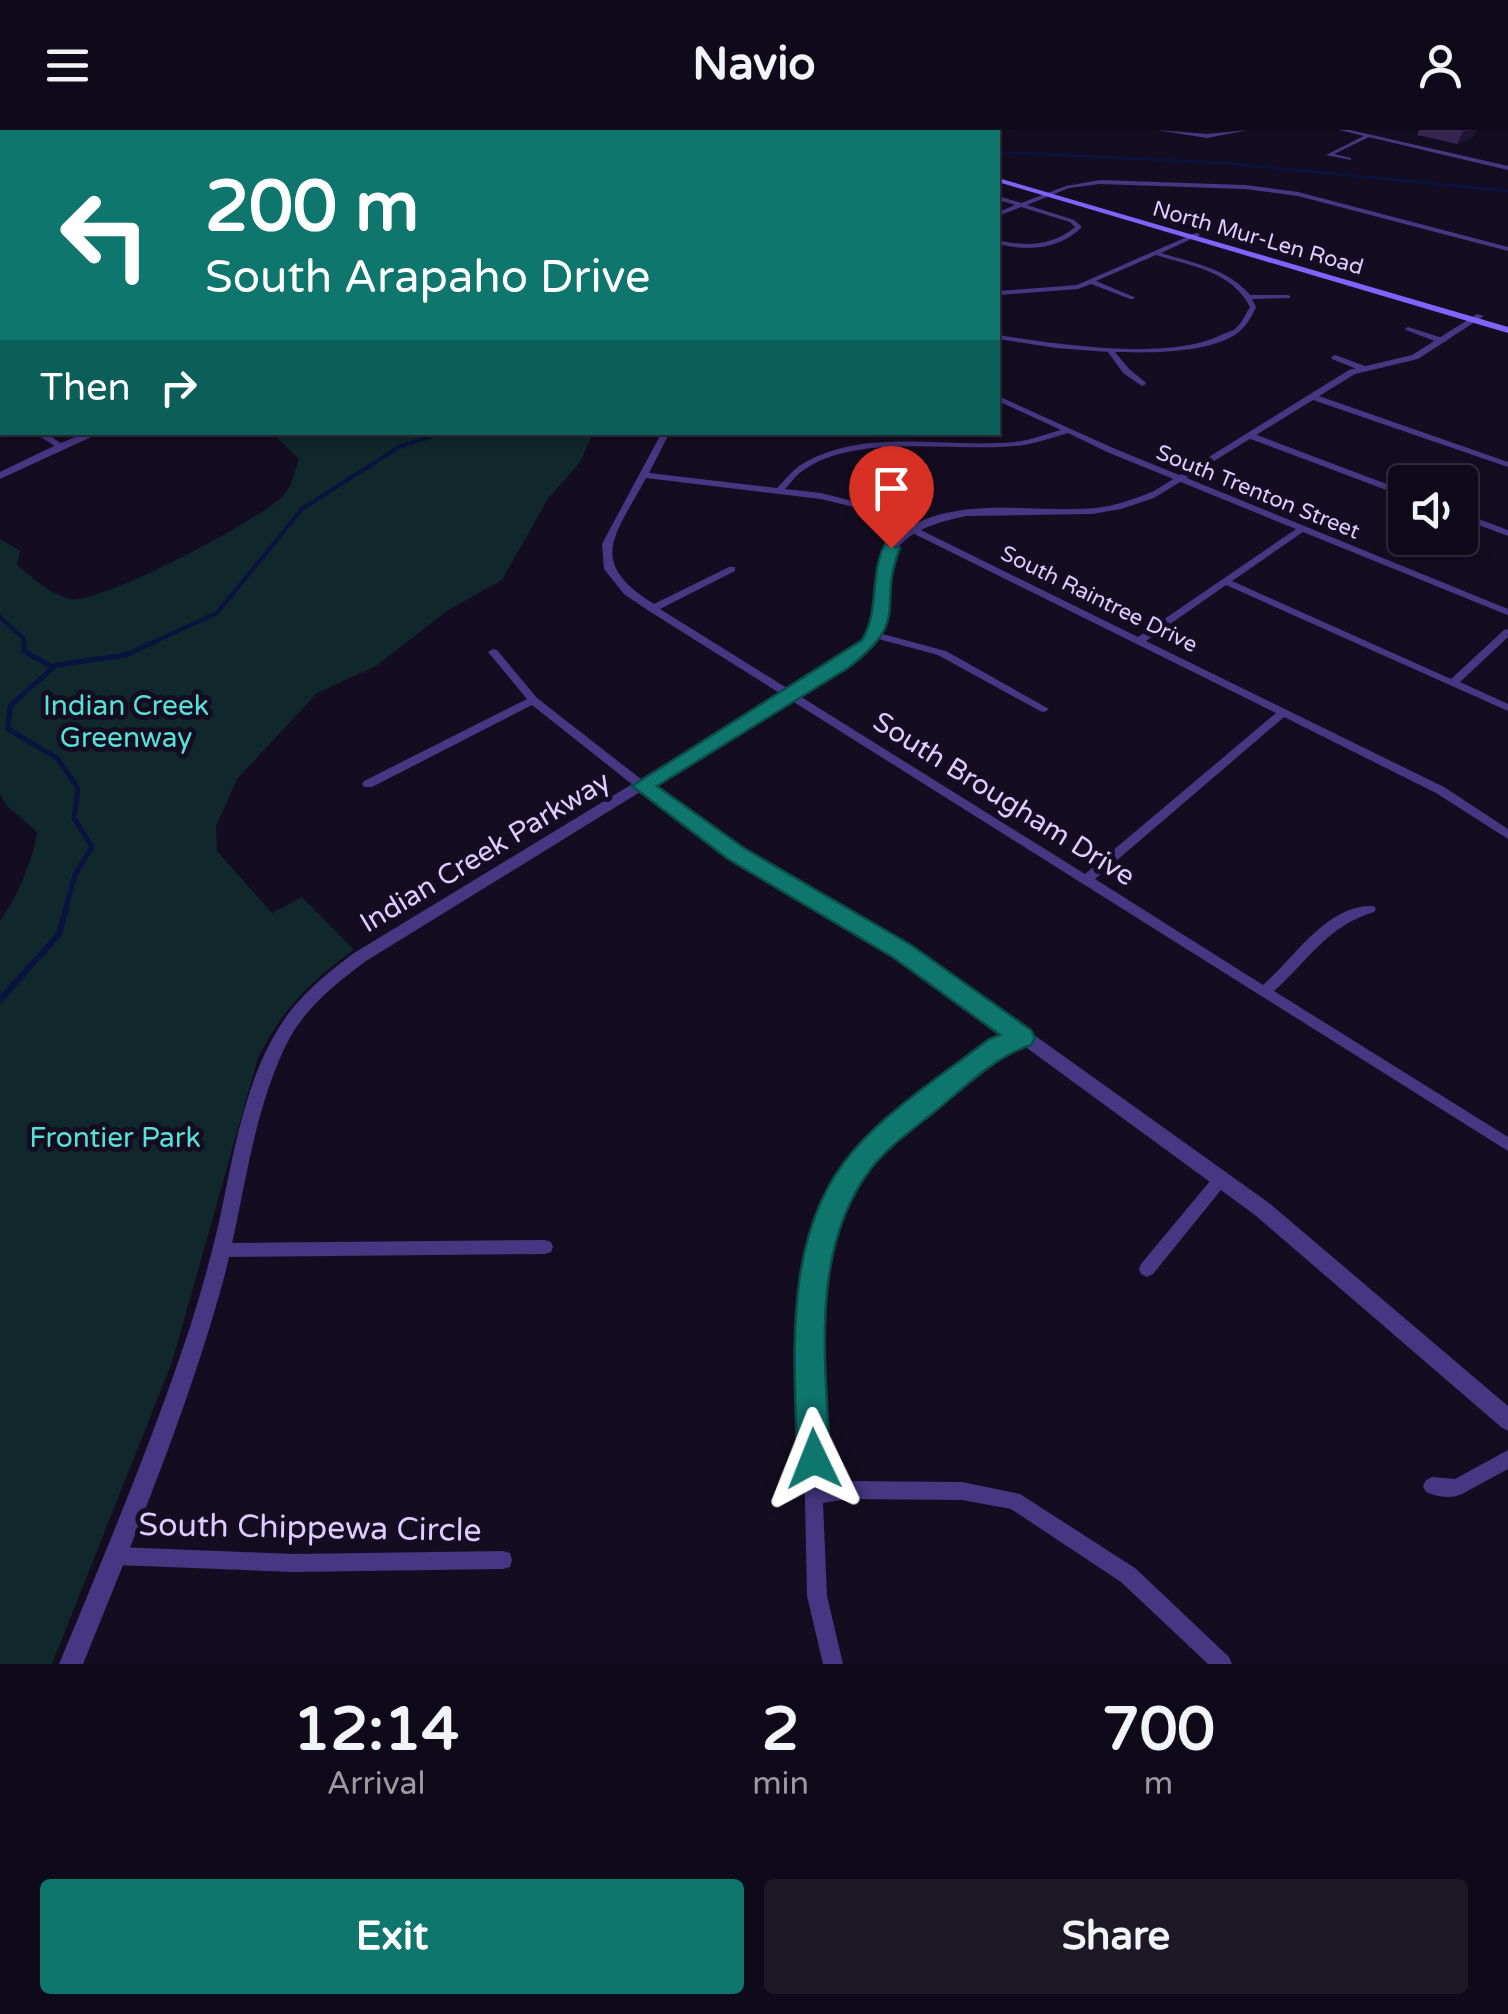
<!DOCTYPE html>
<html lang="en">
<head>
<meta charset="utf-8">
<style>
	body { margin:0; font-family:"Varela Round",sans-serif; background:#1d1826; color:#f1f3f6; height:100vh; display:flex; flex-direction:column; font-size:38px; white-space:nowrap }
	* { box-sizing:border-box; margin:0 }
	p { font-size:32px; color:#9b9aa2 }
	.icon { flex:none; width:55px; height:55px; fill:none; stroke:currentColor; stroke-width:2; stroke-linecap:round; stroke-linejoin:round }
	.map { position:relative; height:1534px; overflow:hidden }
	.sheet { display:flex; flex-direction:column; background:#0f0a19; flex:1 }
	.sheet>* { flex:none }
	.hud { position:absolute; left:0px; top:0px; width:1000px; height:305px; box-shadow:0 5px 15px #0003,0 0 0 2px #2f2b38; background:#0f766e; color:#fff; overflow:hidden }
	.fabs { position:absolute; left:1388px; top:335px; display:grid; gap:20px }
	.fabs a { display:grid; place-items:center; width:90px; height:90px; border-radius:10px; background:#0f0a19; box-shadow:0 5px 15px #0003,0 0 0 2px #2f2b38; font-size:50px }
	.pin { position:absolute; display:grid; place-items:center; width:85px; height:85px; color:#fff; margin:-102px -42px; border-radius:50% 50% 50% 0; rotate:-45deg; box-shadow:0 0 10px #0007 }
	.pin .icon { rotate:45deg }
	.me { position:absolute; width:110px; margin:-55px; rotate:358deg; stroke-linejoin:round; filter:drop-shadow(0 0 8px #0008) }
	.turn { display:flex; align-items:center; gap:35px; height:210px; padding:0 40px; font-size:45px }
	.turn .icon { width:130px; height:130px; stroke-width:2.5 }
	.turn b { display:block; font-size:70px; line-height:85px }
	.then { display:flex; align-items:center; height:95px; padding:0 40px; background:#0003; gap:20px; font-size:38px }
	.eta { display:flex; justify-content:space-evenly; align-items:center; height:170px; text-align:center }
	.eta b { font-size:60px; font-weight:800; line-height:70px }
	.cta { display:flex; gap:20px; margin-top:auto; padding:20px 40px }
	.cta a { flex:1; height:115px; border-radius:10px; background:#0f766e; color:#fff; font-size:40px; font-weight:800; line-height:115px; text-align:center }
	.cta a+a { background:#1d1826; color:#f1f3f6 }
	header { display:flex; justify-content:space-between; align-items:center; height:130px; padding:0 40px; background:#0f0a19; font-size:45px; font-weight:800 }
	.map>svg:first-child { display:block }
	.green { fill:#10282b }
	.lines { fill:none; stroke-linecap:round; stroke-linejoin:round }
	.stream-far3 { stroke:#08133f; stroke-width:2.5 }
	.stream-far2 { stroke:#08133f; stroke-width:4 }
	.stream-far1 { stroke:#08133f; stroke-width:5 }
	.stream { stroke:#08133f; stroke-width:6 }
	.minor { fill:#453781; fill-rule:evenodd }
	.tertiary { fill:#453781; fill-rule:evenodd }
	.secondary { fill:#8164ff; fill-rule:evenodd }
	.primary { stroke:#db54ff; stroke-width:20 }
	.wall { fill:#352550 }
	.shaded-wall { fill:#201435 }
	.route { fill:#0f766e; stroke:#0a4d48; stroke-width:2.5 }
	.labels { text-anchor:middle; dominant-baseline:central; stroke-width:10; stroke-linejoin:round; paint-order:stroke }
	.far-street-label { font-size:22px; fill:#dbcdff; stroke:#140d21 }
	.park-label { font-size:28px; fill:#57e1d5; stroke:#140d21 }
	.street-label { font-size:28px; fill:#dbcdff; stroke:#140d21 }
	.near-street-label { font-size:32px; fill:#dbcdff; stroke:#140d21 }
</style>
</head>
<body>
<header><svg class="icon" aria-label="menu" viewBox="0 0 24 24"><path d="M4 6h16M4 12h16M4 18h16"/></svg>Navio<svg class="icon" aria-label="person" viewBox="0 0 24 24"><circle cx="12" cy="8" r="4"/><path d="M4 21q1-7 8-7t8 7"/></svg></header>
<div class="map">
<svg width="1508" height="1534" viewBox="0 0 1508 1534">
	<rect width="100%" height="100%" fill="#140d21"/>
	<!-- green -->
	<path class="green" d="M272 303H593L580 332 547 370 502 450 448 480 376 536 317 563 237 649 216 696 217 721 272 783 302 767 354 820C311 850 281 881 258 928L172 1232 52 1534H0V791C16 770 34 728 37 702L7 676 0 664V409L20 421 17 435C32 447 50 464 69 469 96 477 264 388 284 365 292 357 295 339 299 329Z"/>
	<g class="lines">
		<!-- stream-far3 -->
		<path class="stream-far3" d="M395 0 400 2
			M998 22 1224 33 1508 61
			M439 304 444 302"/>
		<!-- stream-far2 -->
		<path class="stream-far2" d="M0 487 24 509V515
			M147 515 217 483 302 379 399 317 444 302"/>
		<!-- stream-far1 -->
		<path class="stream-far1" d="M24 513V521L52 537
			M65 781 75 745 92 717 74 688 78 658 57 628 8 599 10 576 56 535 126 525 152 513"/>
		<!-- stream -->
		<path class="stream" d="M0 870 59 804 66 779"/>
		<!-- minor -->
		<path class="minor" d="M77 0H85L80 2H73Z
			M242 0H248L245 2H241Z
			M1157 0 1207 4 1248 0 1207 8Z
			M1366 5 1371 6 1334 24 1351 28V30L1326 25Z
			M1100 50 1245 55 1298 62 1508 117V121L1298 66 1245 59 1100 54 1069 58 1027 75 1074 90 1081 96V98C1058 120 1027 121 998 114V110C1025 117 1053 116 1075 97L1070 92 1021 77 998 86V82L1015 75 998 70V66L1021 73 1066 56Z
			M2 86V90L0 91V87Z
			M1198 102 1200 105 1161 123C1193 133 1227 138 1250 165H1288L1290 166V168L1252 169 1256 177C1253 183 1249 192 1244 197 1221 224 1148 223 1115 222L1129 239 1145 252 1146 254 1142 256 1123 243 1108 222 1056 218 998 209V205C1057 214 1170 232 1223 204 1228 202 1234 201 1237 197 1242 193 1246 183 1250 177 1232 141 1191 136 1156 125L1096 151 1134 167V169H1130L1091 154 1078 159 998 165V161L1077 155Z
			M2 127V131L0 132V128Z
			M1408 197 1446 209 1447 211 1440 213 1406 200 1405 199Z
			M1335 225 1365 236 1366 238 1359 240 1332 229 1331 227Z
			M1310 265H1316L1508 332V337L1310 269Z
			M998 266 1113 318 1508 479V485L1505 484 1303 402 1232 451 1451 549 1504 500 1508 499V507L1460 552 1508 574V581L1226 455 1146 511 1444 657 1508 699V709L1436 663 1284 587 1095 749 1263 855C1295 827 1328 773 1374 776L1376 779 1374 782C1327 796 1309 830 1274 861L1508 1007V1021L649 481 624 464 604 439 602 414 662 302H670L649 343 777 358C784 351 791 342 799 336 863 296 945 319 1015 312 1031 310 1046 304 1061 300L998 271ZM1068 303 1107 322 1296 399 1138 507 872 376 821 363 785 359C790 354 795 346 801 342 852 302 953 322 1015 316 1033 315 1050 308 1068 303ZM646 348 821 369 866 380 1276 583 1085 744 660 479 735 441V437H729L654 474C585 431 616 405 646 348Z
			M0 271H2V277H0Z
			M33 302H44L65 316 58 318Z
			M1248 304H1254L1405 361V367L1248 308Z
			M1460 382 1508 400V406L1460 388Z
			M875 502 946 521 1049 579 1044 582 1040 581 938 525 871 507 870 505Z
			M493 519 497 520 537 568 646 653 648 656 646 659H638L532 575 372 657H364L362 654 364 651 527 569 488 522Z
			M1022 902 1027 904 1029 908 1027 912 1002 920 888 1012 865 1037 836 1084 817 1182 822 1355 848 1351 962 1352 1020 1364 1135 1438 1229 1527 1232 1534H1208L1121 1452 1011 1379 962 1370 848 1369 823 1373 827 1466 843 1534H823L807 1466 801 1182 821 1082 855 1027 878 1002 992 912Z
			M1220 1043 1225 1045 1228 1050 1225 1055 1153 1144 1147 1147 1141 1144 1139 1139 1141 1134 1215 1045Z
			M545 1110 551 1112 553 1117 551 1122 545 1124 222 1127 216 1125 214 1120 216 1115 222 1113Z
			M1508 1320V1339L1462 1364C1452 1369 1436 1367 1426 1362L1423 1356 1426 1350 1432 1347 1455 1349Z
			M117 1417 294 1424 503 1421 510 1423 512 1430 510 1437 503 1439 294 1442 117 1435 110 1433 108 1426 110 1419Z"/>
		<!-- tertiary -->
		<path class="tertiary" d="M1339 0H1350L1508 36V40Z
			M0 53H2V57H0Z
			M1477 184 1484 186 1418 229 1355 244 1154 368 1121 379 1092 384 966 386C938 392 897 402 890 435 880 476 896 485 864 524L651 655 741 720 878 798 939 837 1269 1073 1508 1276V1301L1501 1297 1255 1085 927 845 868 806 731 728 640 662 366 831C335 854 304 879 287 913 250 988 244 1075 222 1155 186 1285 133 1410 83 1534H59C104 1426 149 1319 186 1209 199 1170 210 1131 219 1092 234 1023 245 943 288 884 306 860 330 841 354 823L856 518C863 510 869 503 872 492 882 465 870 434 892 411 942 361 1032 384 1095 378 1115 376 1135 369 1154 361L1349 240 1412 225Z
			M88 302H102L0 349V342L58 314Z"/>
		<!-- secondary -->
		<path class="secondary" d="M998 48 1508 197V203L998 52Z"/>
		<!-- primary -->
		<path class="primary" d="M601 2 611 0
			M0 168 2 167"/>
	</g>
	<!-- wall -->
	<path class="wall" d="M1419 0H1477L1474 6 1457 14 1417 5Z"/>
	<!-- shaded-wall -->
	<path class="shaded-wall" d="M518 0H538L528 2H519Z
		M1477 0 1474 6 1457 14 1463 1Z"/>
	<!-- route -->
	<path class="route" d="M885 414 900 418C876 479 913 488 848 538L657 656 744 718 911 815 1031 900 1035 908 1031 915C995 927 967 955 938 979 915 998 888 1016 870 1040 809 1121 826 1235 830 1329L825 1340 814 1345 802 1340 797 1329C795 1227 781 1104 853 1021 891 977 944 944 989 909L1000 905 894 828 728 729 632 656 862 510C880 480 869 445 885 414Z"/>
	<g class="labels">
		<!-- far-street labels -->
		<g class="far-street-label">
			<text transform="translate(1258 108) rotate(16)">North Mur-Len Road</text>
			<text transform="translate(1258 362) rotate(22)">South Trenton Street</text>
			<text transform="translate(1099 469) rotate(26)">South Raintree Drive</text>
		</g>
		<!-- park labels -->
		<g class="park-label">
			<text x="126" y="576">Indian Creek<tspan x="126" dy="32">Greenway</tspan></text>
			<text x="115" y="1008">Frontier Park</text>
		</g>
		<!-- street labels -->
		<g class="street-label">
			<text transform="translate(1004 669) rotate(32)">South Brougham Drive</text>
			<text transform="translate(485 722) rotate(-31)">Indian Creek Parkway</text>
		</g>
		<!-- near-street labels -->
		<g class="near-street-label">
			<text transform="translate(310 1398) rotate(1)">South Chippewa Circle</text>
		</g>
	</g>
</svg>
<div class="fabs">
<a><svg class="icon" aria-label="sound" viewBox="0 0 24 24"><path d="M4 9h4l5-4v14l-5-4H4zM17 9q2 3 0 6"/></svg></a>
</div>
<div class="pin" style="left:891px;top:418px;background:#d93025"><svg class="icon" aria-label="arrive" viewBox="0 0 24 24"><path d="M6 21V4h12l-3 4 3 4H6"/></svg></div>
<svg class="me" style="left:814px;top:1329px" viewBox="-20 -20 40 40"><path d="M0-17L14 15 0 8-14 15z" fill="#0f766e" stroke="#fff" stroke-width="4"/></svg>
<div class="hud">
<div class="turn"><svg class="icon" aria-label="left" viewBox="0 0 24 24"><path d="M17 20v-9H6M10 6l-5 5 5 5"/></svg><div><b>200 m</b>South Arapaho Drive</div></div>
<div class="then">Then<svg class="icon" aria-label="right" viewBox="0 0 24 24"><path d="M7 20v-9h11M14 6l5 5-5 5"/></svg></div>
</div>
</div>
<section class="sheet">
<div class="eta">
<div><b>12:14</b><p>Arrival</p></div>
<div><b>2</b><p>min</p></div>
<div><b>700</b><p>m</p></div>
</div>
<div class="cta"><a>Exit</a><a>Share</a></div>
</section>
</body>
</html>
